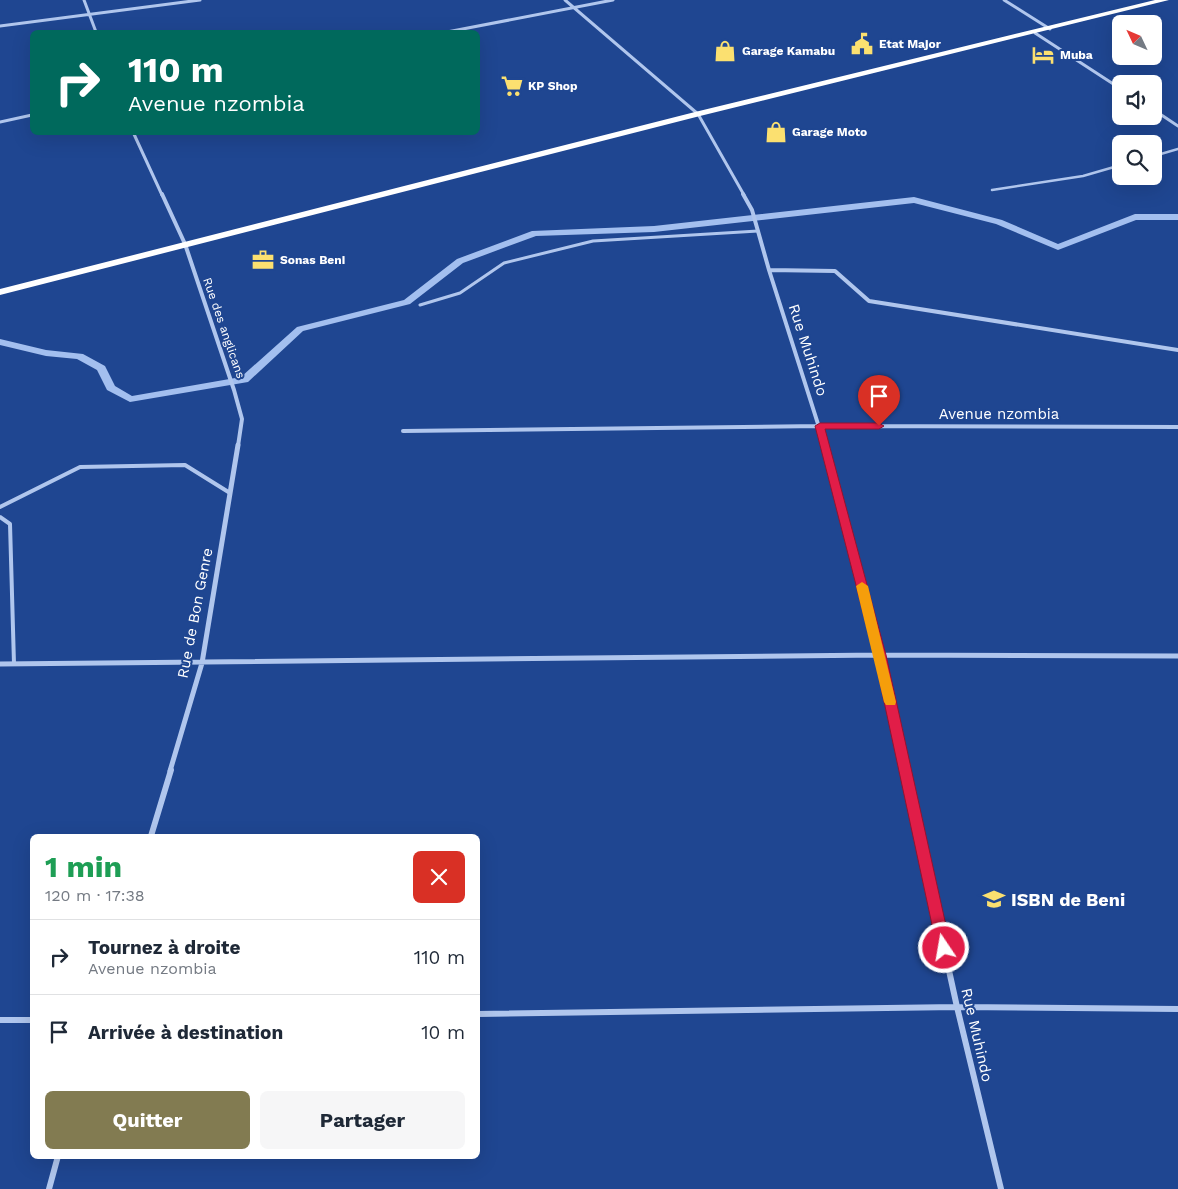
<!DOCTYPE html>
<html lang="fr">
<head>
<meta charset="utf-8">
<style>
	body { margin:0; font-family:"Work Sans",sans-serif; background:#f6f6f7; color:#1f2937; height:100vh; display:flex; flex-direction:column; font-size:19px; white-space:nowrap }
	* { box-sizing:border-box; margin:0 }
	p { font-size:16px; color:#747a83 }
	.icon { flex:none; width:28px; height:28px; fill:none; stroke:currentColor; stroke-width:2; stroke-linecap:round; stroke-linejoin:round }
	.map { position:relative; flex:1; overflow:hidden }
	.panel { position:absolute; left:30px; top:834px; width:450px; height:325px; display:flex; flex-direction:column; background:#fff; border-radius:8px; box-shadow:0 5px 20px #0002 }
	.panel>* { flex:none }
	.guide { position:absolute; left:30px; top:30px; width:450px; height:105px; border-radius:8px; box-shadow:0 5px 20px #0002; background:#00695c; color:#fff; overflow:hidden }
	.needle { width:32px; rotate:314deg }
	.fabs { position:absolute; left:1112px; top:15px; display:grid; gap:10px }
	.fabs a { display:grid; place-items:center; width:50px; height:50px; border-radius:8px; background:#fff; box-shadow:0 5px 20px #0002; font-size:25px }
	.pin { position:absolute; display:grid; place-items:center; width:42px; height:42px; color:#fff; margin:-51px -21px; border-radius:50% 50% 50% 0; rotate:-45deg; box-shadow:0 0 5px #0007 }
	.pin .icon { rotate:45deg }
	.me { position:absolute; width:55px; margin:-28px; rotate:348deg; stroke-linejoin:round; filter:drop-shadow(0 0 4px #0008) }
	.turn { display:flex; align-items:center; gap:18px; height:105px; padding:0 15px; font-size:22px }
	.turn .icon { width:65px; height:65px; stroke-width:2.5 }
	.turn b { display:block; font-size:35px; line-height:42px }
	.round { display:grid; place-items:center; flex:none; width:52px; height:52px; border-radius:8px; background:#f6f6f7 }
	.overview { display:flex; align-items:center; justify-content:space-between; height:85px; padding:0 15px }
	h1 { font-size:30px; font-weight:700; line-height:38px; color:#1e9e55 }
	.primary-button { display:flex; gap:10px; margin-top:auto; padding:10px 15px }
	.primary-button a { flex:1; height:58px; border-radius:8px; background:#827b51; color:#fff; font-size:20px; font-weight:700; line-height:58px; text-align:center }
	.primary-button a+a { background:#f6f6f7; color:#1f2937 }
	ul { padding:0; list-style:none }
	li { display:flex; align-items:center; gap:15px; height:75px; padding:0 15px; border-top:1px solid #e0e1e3 }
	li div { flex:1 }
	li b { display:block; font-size:19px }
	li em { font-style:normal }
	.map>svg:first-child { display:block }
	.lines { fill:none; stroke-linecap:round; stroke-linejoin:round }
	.stream { fill:#a3bfef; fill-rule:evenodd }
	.lane-far2 { stroke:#b0c6ed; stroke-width:2.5 }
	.lane-far1 { stroke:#b0c6ed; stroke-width:3 }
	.lane { stroke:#b0c6ed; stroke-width:4 }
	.street-far3 { stroke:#b0c6ed; stroke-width:3 }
	.street-far2 { stroke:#b0c6ed; stroke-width:4 }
	.street-far1 { stroke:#b0c6ed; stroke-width:5 }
	.street { stroke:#b0c6ed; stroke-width:6 }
	.highway { fill:#fff; fill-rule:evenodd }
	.route { fill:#e11d48; stroke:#92132f }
	.slow { fill:#f59e0b }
	.labels { text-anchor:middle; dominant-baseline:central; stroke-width:4; stroke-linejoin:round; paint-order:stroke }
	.far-poi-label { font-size:12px; font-weight:bold; fill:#fff; stroke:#1f4691; text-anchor:start }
	.far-street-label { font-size:12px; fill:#fff; stroke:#1f4691 }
	.street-label { font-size:15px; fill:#fff; stroke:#1f4691 }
	.near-poi-label { font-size:18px; font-weight:bold; fill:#fff; stroke:#1f4691; text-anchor:start }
</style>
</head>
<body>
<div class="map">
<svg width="1178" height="1189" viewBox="0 0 1178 1189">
	<rect width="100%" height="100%" fill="#1f4691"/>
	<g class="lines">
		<!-- stream -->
		<path class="stream" d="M914 197 1002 220 1058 244 1135 214H1178V220H1136L1058 250 996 224 914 203 654 232 536 236 463 263 410 304 303 331 248 382 130 402 107 390 97 370 77 359 46 356 0 345V339L46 350 83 354 105 366 115 386 132 396 241 377 297 327 404 300 457 259 532 231 654 226Z"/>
		<!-- lane-far2 -->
		<path class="lane-far2" d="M1154 156 1178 149
			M992 190 1083 176 1121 165"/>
		<!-- lane-far1 -->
		<path class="lane-far1" d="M420 305 460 293 504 263 593 241 758 231"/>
		<!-- lane -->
		<path class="lane" d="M0 507 80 467 185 465 230 493
			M0 517 10 524 14 664"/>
		<!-- street-far3 -->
		<path class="street-far3" d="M84 0 96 32
			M565 0 698 114 744 195
			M1004 0 1050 29
			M0 26 200 0
			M447 32 613 0
			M1035 33 1121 89
			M1154 110 1178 126
			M0 122 32 115
			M133 132 162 195"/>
		<!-- street-far2 -->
		<path class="street-far2" d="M162 194 185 244 234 390 242 419 238 446
			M743 194 752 210 769 270 825 446
			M769 270 835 271 869 301 1178 350
			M403 431 820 426 1178 427"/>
		<!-- street-far1 -->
		<path class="street-far1" d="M825 445 880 655 905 771
			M0 664 880 655 1178 656
			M170 771 202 663 238 445"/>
		<!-- street -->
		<path class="street" d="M905 770 957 1007 1001 1189
			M151 836 171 770
			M478 1014 957 1007 1178 1009
			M0 1020H32
			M49 1189 58 1156"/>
		<!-- highway -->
		<path class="highway" d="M1155 0H1169L700 116 0 295V289L695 112Z"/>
	</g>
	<!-- route -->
	<path class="route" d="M820 423H879L884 426 879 429H825L886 655 951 948 949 953 944 955 939 953 937 948 874 655 815 426Z"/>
	<!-- slow -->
	<path class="slow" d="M862 582 868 586 896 702 895 705H886L884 702 856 586Z"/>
	<!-- icons -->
	<defs>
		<g id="civic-bare" transform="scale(1.725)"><path d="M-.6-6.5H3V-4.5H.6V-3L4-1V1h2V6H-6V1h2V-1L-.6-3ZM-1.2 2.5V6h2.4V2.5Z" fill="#fbe070" stroke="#1f4691" stroke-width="2.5" paint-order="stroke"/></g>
		<g id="shop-bare" transform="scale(1.725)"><path d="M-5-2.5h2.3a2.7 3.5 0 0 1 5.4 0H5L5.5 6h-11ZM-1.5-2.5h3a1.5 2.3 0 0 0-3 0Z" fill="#fbe070" stroke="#1f4691" stroke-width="2.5" paint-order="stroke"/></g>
		<g id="hotel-bare" transform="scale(1.725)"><path d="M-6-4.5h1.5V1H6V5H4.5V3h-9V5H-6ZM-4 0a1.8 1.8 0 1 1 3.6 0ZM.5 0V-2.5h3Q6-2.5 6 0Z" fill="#fbe070" stroke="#1f4691" stroke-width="2.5" paint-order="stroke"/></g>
		<g id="supermarket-bare" transform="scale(1.725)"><path d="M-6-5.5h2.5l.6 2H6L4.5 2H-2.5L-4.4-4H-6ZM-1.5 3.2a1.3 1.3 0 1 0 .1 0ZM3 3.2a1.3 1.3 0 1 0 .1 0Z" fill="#fbe070" stroke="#1f4691" stroke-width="2.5" paint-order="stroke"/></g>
		<g id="office-bare" transform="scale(1.725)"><path d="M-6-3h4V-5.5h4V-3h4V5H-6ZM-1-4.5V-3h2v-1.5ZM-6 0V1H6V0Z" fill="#fbe070" stroke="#1f4691" stroke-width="2.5" paint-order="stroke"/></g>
		<g id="university-bare" transform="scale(1.725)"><path d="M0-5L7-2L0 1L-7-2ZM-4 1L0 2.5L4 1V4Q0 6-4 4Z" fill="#fbe070" stroke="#1f4691" stroke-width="2.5" paint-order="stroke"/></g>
	</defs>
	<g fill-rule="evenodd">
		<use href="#civic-bare" x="862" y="44"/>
		<use href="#shop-bare" x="725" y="51"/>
		<use href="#hotel-bare" x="1043" y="55"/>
		<use href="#supermarket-bare" x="512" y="86"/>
		<use href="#shop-bare" x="776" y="132"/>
		<use href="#office-bare" x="263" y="260"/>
		<use href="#university-bare" x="994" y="899"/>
	</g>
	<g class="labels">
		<!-- far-poi labels -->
		<g class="far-poi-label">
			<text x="879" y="44">Etat Major</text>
			<text x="742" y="51">Garage Kamabu</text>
			<text x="1060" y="55">Muba</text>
			<text x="528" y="86">KP Shop</text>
			<text x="792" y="132">Garage Moto</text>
			<text x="280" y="260">Sonas Beni</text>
		</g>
		<!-- far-street labels -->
		<g class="far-street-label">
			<text transform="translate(224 328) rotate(71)">Rue des anglicans</text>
		</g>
		<!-- street labels -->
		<g class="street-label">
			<text transform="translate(808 350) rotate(72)">Rue Muhindo</text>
			<text x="999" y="414">Avenue nzombia</text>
			<text transform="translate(195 613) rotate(-79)">Rue de Bon Genre</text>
			<text transform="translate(977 1035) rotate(77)">Rue Muhindo</text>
		</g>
		<!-- near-poi labels -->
		<g class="near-poi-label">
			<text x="1011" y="899">ISBN de Beni</text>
		</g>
	</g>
</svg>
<div class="fabs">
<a><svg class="needle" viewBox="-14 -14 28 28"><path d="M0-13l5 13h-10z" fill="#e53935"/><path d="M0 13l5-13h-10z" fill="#747a83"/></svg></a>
<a><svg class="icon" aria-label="sound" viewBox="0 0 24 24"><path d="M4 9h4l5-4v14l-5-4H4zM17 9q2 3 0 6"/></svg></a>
<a><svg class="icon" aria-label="search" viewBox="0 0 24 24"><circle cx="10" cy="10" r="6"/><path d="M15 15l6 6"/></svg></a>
</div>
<div class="pin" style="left:879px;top:426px;background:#d93025"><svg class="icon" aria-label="arrive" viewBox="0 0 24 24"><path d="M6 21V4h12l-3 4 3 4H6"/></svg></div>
<svg class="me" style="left:944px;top:948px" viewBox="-20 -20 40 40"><circle r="17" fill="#e11d48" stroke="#fff" stroke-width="3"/><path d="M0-11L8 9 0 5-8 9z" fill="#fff"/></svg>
<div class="guide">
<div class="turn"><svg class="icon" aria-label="right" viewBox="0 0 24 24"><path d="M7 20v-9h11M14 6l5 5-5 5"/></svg><div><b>110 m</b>Avenue nzombia</div></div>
</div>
<section class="panel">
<div class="overview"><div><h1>1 min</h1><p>120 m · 17:38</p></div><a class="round" style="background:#d93025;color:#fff"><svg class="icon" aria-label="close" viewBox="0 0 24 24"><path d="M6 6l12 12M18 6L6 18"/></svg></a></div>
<ul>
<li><svg class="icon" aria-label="right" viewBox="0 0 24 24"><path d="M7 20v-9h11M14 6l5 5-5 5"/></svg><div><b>Tournez à droite</b><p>Avenue nzombia</p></div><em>110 m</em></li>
<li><svg class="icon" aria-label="arrive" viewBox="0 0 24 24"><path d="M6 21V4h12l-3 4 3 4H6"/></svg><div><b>Arrivée à destination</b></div><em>10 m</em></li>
</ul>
<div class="primary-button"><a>Quitter</a><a>Partager</a></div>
</section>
</div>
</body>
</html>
